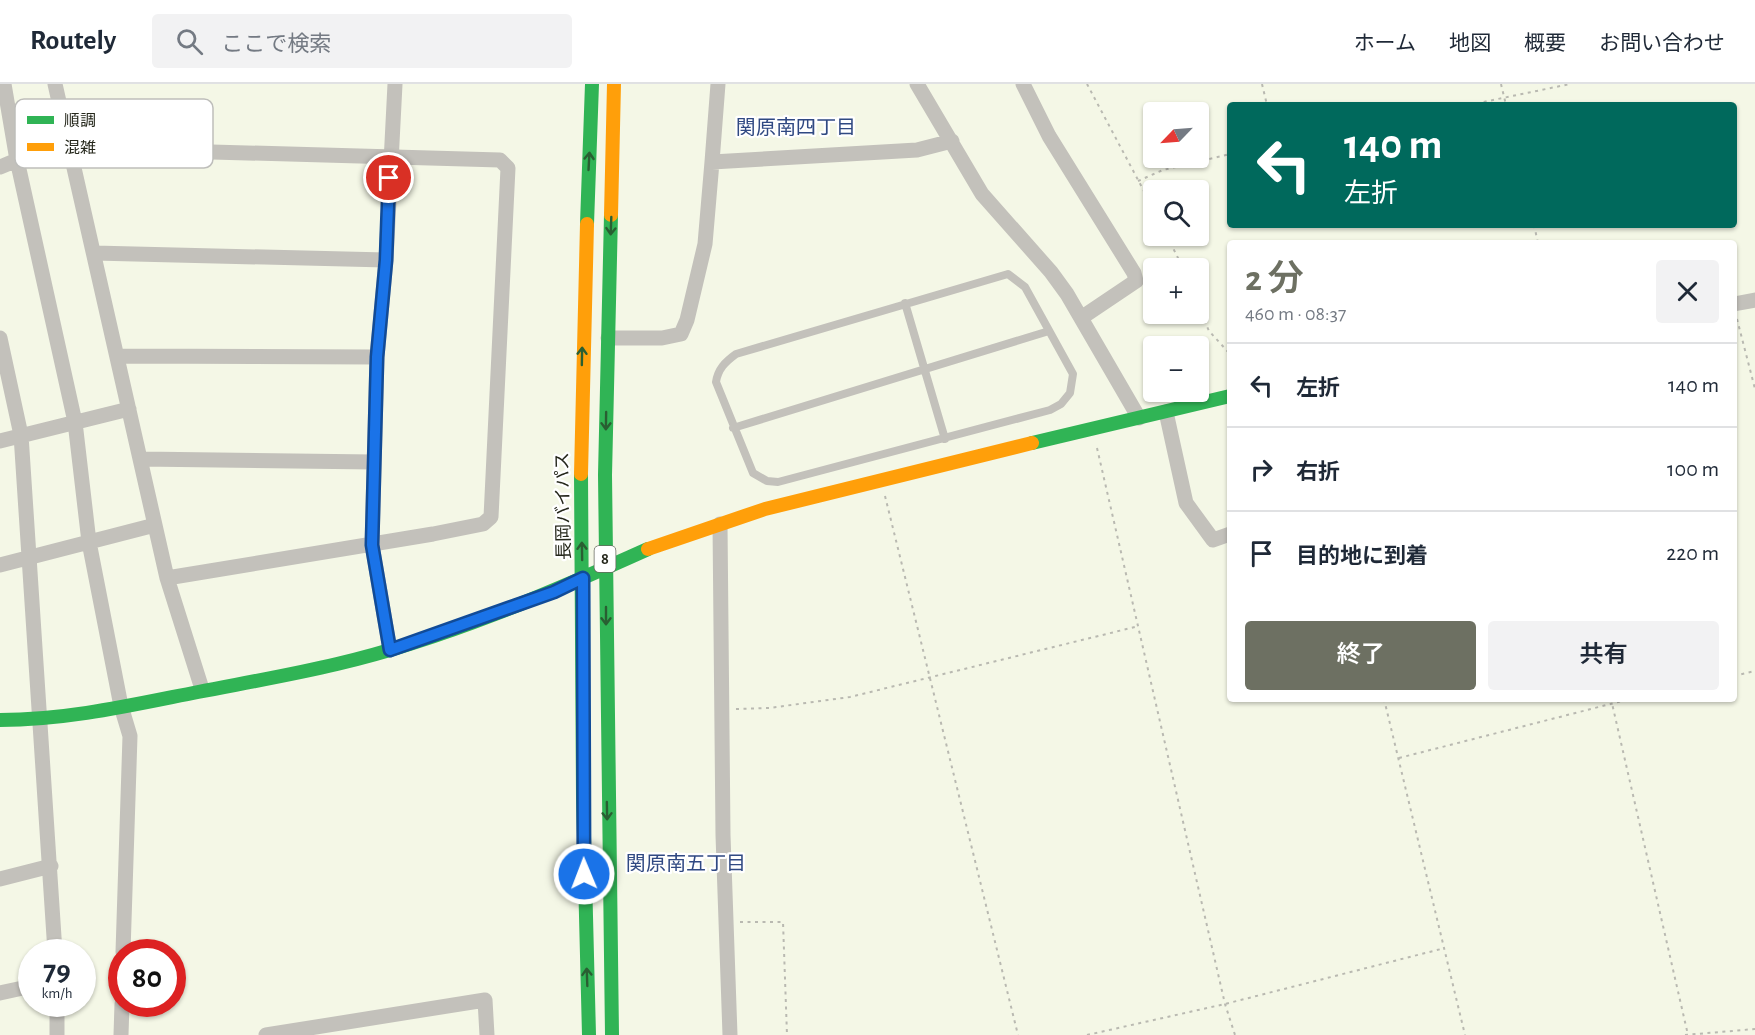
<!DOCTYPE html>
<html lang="ja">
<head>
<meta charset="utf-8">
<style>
	body { margin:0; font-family:"Alegreya Sans","Noto Sans JP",sans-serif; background:#f2f2f3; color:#1f2937; height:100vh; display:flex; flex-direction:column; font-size:22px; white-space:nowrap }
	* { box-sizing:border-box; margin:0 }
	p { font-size:20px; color:#747a83 }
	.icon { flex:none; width:33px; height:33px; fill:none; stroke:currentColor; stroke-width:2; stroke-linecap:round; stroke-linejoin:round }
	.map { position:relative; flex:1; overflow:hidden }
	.details { position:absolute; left:1227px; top:156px; width:510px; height:462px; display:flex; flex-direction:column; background:#fff; border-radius:6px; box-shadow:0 2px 4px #0004 }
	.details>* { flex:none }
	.guide { position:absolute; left:1227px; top:18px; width:510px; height:126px; border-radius:6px; box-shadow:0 2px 4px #0004; background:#00695c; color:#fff; overflow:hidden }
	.needle { width:39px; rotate:245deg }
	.fabs { position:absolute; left:1143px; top:18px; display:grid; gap:12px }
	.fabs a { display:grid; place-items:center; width:66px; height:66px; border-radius:6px; background:#fff; box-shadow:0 2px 4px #0004; font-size:30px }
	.speed { position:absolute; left:18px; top:855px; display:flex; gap:12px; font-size:30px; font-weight:700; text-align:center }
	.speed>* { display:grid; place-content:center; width:78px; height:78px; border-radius:50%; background:#fff; box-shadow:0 2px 4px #0004; line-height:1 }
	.speed small { font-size:15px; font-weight:400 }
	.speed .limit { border:9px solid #d22; background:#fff; color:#111 }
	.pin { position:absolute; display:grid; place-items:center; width:51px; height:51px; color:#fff; margin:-26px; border:3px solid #fff; border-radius:50%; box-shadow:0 2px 6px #0007 }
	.me { position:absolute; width:66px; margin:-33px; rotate:359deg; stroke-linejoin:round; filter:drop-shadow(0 0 4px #0008) }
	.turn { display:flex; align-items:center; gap:21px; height:126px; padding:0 18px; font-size:27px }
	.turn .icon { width:78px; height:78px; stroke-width:2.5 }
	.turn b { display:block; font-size:42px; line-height:51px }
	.round { display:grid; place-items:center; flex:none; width:63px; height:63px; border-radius:6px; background:#f2f2f3 }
	.head { display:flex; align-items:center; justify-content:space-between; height:102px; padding:0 18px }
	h1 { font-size:36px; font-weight:600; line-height:45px; color:#6d7062 }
	.cta { display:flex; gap:12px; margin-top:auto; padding:12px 18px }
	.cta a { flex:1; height:69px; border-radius:6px; background:#6d7062; color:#fff; font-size:24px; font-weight:600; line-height:69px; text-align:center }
	.cta a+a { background:#f2f2f3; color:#1f2937 }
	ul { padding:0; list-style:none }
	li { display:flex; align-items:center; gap:18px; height:84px; padding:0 18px; border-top:2px solid #e0e1e3 }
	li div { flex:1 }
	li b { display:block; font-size:22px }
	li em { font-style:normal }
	header { display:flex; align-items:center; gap:36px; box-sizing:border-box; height:84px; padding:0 30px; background:#fff; border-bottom:2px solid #e0e1e3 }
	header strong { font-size:28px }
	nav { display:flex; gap:33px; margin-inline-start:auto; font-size:21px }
	.search { width:420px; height:54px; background:#f2f2f3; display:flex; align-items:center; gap:15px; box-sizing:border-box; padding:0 21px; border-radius:6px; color:#747a83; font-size:22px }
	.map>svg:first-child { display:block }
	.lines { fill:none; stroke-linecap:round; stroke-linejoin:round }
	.path { stroke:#b9b9b1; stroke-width:2; stroke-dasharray:3 4.5; stroke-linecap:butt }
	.lane { stroke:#c3c1bb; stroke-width:8 }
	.street { stroke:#c3c1bb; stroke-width:15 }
	.fast { stroke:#30b455; stroke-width:14 }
	.slow { stroke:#ff9f0a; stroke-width:14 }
	.oneway { stroke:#295f32 }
	.route-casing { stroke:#114b97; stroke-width:15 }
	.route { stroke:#1a73e8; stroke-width:10 }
	.labels { text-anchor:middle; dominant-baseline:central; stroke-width:4.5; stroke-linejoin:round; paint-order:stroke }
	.shield { fill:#fff; stroke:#66685f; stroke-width:1.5 }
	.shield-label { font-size:16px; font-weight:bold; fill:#25271b }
	.street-label { font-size:18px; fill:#25271b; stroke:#fff }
	.neighbourhood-label { font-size:20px; fill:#304982; stroke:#fff }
	.key { fill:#fff; stroke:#bebebb; stroke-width:1.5 }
	.key-label { font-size:16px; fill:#25271b }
</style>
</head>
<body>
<header>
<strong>Routely</strong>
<div class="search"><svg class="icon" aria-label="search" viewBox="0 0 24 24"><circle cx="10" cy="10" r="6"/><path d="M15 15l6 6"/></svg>ここで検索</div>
<nav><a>ホーム</a><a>地図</a><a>概要</a><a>お問い合わせ</a></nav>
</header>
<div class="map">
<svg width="1755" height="951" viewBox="0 0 1755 951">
	<rect width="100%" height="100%" fill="#f4f7e6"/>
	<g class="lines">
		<!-- path -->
		<path class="path" d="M1087 0 1154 126
			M1262 0 1267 21
			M1501 0 1506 21
			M1469 21 1570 0
			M1138 97 1163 86 1230 70
			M1534 141 1538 159
			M1167 152 1183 184
			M1198 223 1209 247 1230 270
			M1737 235 1755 305
			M1097 364 1225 920 1235 951
			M885 412 1018 951
			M1734 592 1755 587
			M1384 615 1465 951
			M1611 615 1688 951
			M736 625 769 624 850 613 1139 542
			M1399 674 1630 615
			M740 838H783L787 951
			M1087 951 1225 920 1445 864
			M1685 951 1755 945"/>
		<!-- lane -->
		<path class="lane" d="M1008 190 1025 203 1073 290 1070 309 1061 320 1050 326 778 398 767 397 753 389 716 298C718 285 725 278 736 270Z
			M905 219 945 355
			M733 344 1049 247"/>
		<!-- street -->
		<path class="street" d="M4 0 17 76 75 338 89 458 121 622 130 652 123 868
			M55 0 167 494 202 605
			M718 0 712 78 917 66 952 57
			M917 0 982 110 1051 188 1067 210 1139 334
			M1023 0 1049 52 1134 189 1136 197 1081 234
			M0 83 17 76 71 64 500 76 508 84 491 433 483 440 433 450 167 494
			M94 169 386 176
			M1734 220 1755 216
			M0 254 21 351 55 868
			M608 254H662L681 250 687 236 705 160 712 78
			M118 272 377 273
			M1166 328 1186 419 1213 456 1230 450
			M0 357 129 325
			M141 375 374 378
			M720 440 723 751 730 951
			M0 481 155 441
			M390 566 372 461 377 273 386 176 395 0
			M0 795 51 782
			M0 909 32 902
			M57 920V951
			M121 951 122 920
			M266 951 485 916 487 951"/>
		<!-- fast -->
		<path class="fast" d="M611 131 605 391 612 951
			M587 140 592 0
			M1032 359 1230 312
			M581 390 583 713 589 951
			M0 636C68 636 132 621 198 608 244 599 291 591 337 580 444 555 548 510 648 465"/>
		<!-- slow -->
		<path class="slow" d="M611 131 614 0
			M581 390 587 140
			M648 465 765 425 1032 359"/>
	</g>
	<!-- one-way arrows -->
	<defs><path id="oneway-shaft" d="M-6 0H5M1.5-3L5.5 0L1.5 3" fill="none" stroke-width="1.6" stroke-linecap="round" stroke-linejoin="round" transform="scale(1.5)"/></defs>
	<g class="oneway">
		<use href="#oneway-shaft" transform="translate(589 77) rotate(-87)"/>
		<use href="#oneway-shaft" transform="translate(611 142) rotate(92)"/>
		<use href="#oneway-shaft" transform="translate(582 272) rotate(-89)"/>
		<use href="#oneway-shaft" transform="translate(606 337) rotate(91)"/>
		<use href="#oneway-shaft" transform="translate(582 467) rotate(-91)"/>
		<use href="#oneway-shaft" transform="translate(606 532) rotate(90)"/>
		<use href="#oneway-shaft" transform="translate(607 727) rotate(89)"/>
		<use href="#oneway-shaft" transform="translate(587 893) rotate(-92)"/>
	</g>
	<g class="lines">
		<!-- route casing -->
		<g class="route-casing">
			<path id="route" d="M389 94 386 176 377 273 372 461 390 566 554 508 583 494 584 790"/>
		</g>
		<!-- route -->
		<use href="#route" class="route"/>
	</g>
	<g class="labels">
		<!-- shield labels -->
		<rect class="shield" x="594.5" y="462" width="21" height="26" rx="4.5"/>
		<g class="shield-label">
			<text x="605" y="475">8</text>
		</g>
		<!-- street labels -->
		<g class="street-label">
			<text transform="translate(564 422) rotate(-91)">長岡バイパス</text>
		</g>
		<!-- neighbourhood labels -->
		<g class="neighbourhood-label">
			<text x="796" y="44">関原南四丁目</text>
			<text x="686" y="780">関原南五丁目</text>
		</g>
	</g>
	<!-- legend -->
	<rect x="15" y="15" width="198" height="69" rx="9" class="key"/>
	<rect x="27" y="32" width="27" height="8" fill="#30b455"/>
	<rect x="27" y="59" width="27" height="8" fill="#ff9f0a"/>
	<g class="key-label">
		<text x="64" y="42">順調</text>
		<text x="64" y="69">混雑</text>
	</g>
</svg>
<div class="fabs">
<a><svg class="needle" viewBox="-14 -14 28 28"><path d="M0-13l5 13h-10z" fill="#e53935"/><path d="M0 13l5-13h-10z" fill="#747a83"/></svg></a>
<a><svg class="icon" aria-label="search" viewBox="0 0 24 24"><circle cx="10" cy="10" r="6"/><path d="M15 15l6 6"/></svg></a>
<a>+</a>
<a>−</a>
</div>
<div class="speed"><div>79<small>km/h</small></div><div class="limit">80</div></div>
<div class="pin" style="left:389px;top:94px;background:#d93025"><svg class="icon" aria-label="arrive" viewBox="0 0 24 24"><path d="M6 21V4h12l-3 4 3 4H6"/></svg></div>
<svg class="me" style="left:584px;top:790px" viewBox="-20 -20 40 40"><circle r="17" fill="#1a73e8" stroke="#fff" stroke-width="3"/><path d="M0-11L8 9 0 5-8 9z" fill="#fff"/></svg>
<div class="guide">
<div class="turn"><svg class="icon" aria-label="left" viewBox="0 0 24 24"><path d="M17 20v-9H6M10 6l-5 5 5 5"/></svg><div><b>140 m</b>左折</div></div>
</div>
<section class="details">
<div class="head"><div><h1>2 分</h1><p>460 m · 08:37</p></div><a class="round"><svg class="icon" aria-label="close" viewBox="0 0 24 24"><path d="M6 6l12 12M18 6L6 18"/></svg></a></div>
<ul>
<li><svg class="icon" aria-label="left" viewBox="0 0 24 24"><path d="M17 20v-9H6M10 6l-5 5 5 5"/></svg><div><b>左折</b></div><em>140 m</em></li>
<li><svg class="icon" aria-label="right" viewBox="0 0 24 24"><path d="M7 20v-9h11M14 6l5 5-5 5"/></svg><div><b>右折</b></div><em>100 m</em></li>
<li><svg class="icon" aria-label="arrive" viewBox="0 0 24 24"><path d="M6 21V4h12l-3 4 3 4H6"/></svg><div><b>目的地に到着</b></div><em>220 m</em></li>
</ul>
<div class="cta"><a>終了</a><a>共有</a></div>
</section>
</div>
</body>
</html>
